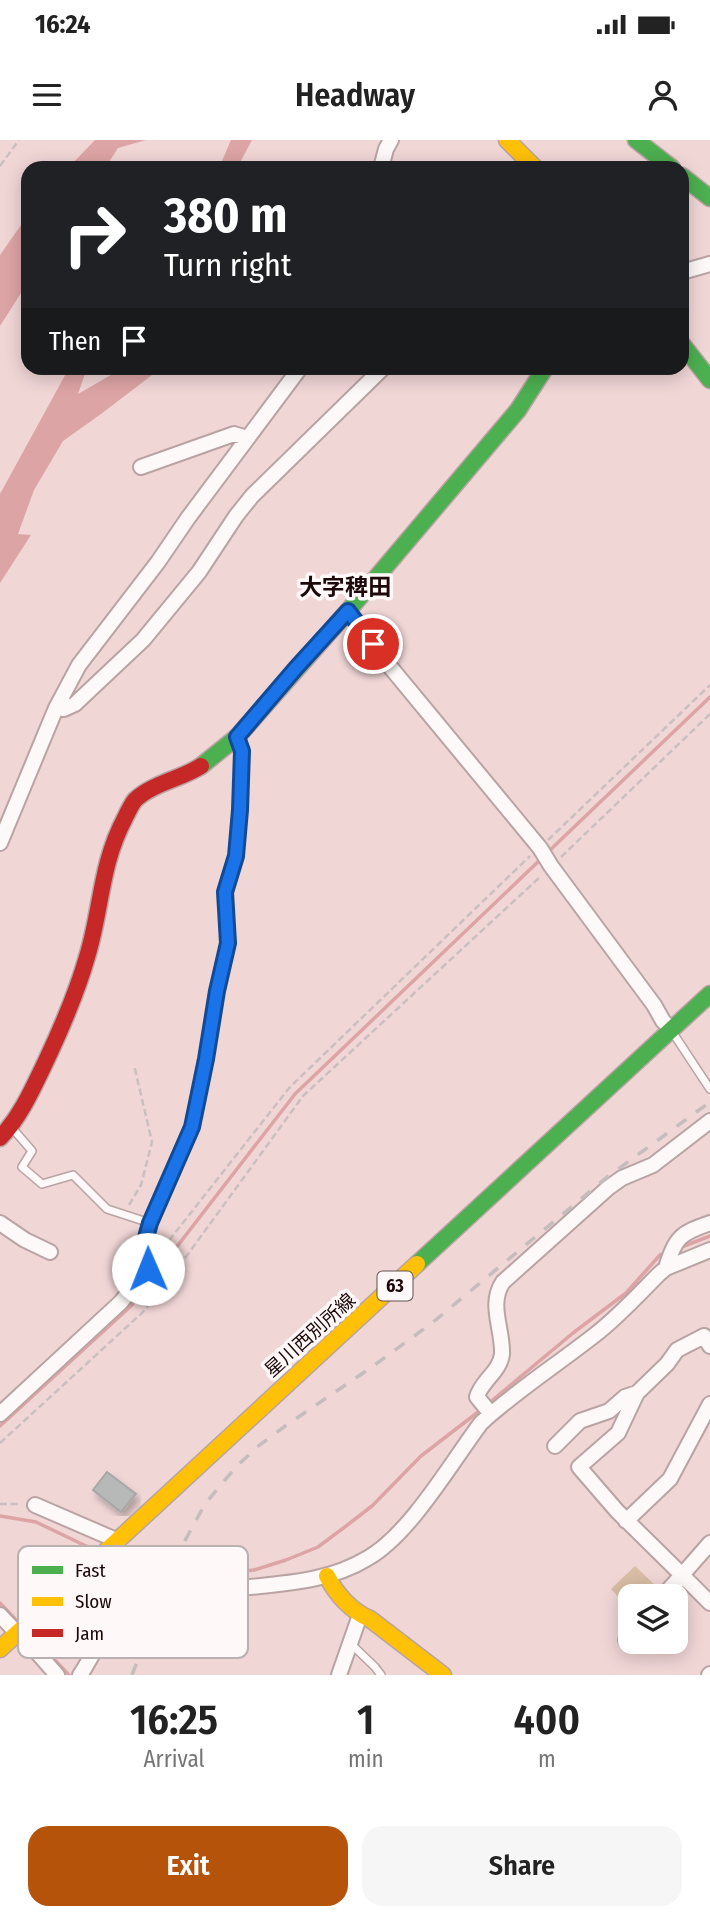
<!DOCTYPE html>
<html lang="en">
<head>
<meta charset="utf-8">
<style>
	body { margin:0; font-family:"Fira Sans Condensed","Noto Sans JP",sans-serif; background:#f6f6f6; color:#222; height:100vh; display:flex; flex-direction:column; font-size:26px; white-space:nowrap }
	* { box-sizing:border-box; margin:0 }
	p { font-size:23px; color:#767676 }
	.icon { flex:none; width:38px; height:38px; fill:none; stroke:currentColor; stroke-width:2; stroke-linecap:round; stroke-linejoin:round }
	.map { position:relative; height:1535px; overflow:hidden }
	.panel { display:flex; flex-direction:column; background:#fff; flex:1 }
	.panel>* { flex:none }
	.hud { position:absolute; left:21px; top:21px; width:668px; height:214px; border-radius:21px; box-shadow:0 4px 18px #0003; background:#202124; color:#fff; overflow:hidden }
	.buttons { position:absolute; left:618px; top:1444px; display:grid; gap:14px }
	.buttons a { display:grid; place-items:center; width:70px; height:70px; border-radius:14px; background:#fff; box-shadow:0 4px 18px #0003; font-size:35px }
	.pin { position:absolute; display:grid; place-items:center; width:60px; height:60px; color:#fff; margin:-30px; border:4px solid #fff; border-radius:50%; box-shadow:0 2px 7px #0007 }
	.me { position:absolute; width:77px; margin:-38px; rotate:359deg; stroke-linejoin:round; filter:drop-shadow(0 0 5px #0008) }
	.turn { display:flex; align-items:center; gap:24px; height:147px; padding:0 28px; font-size:32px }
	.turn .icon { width:91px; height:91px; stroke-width:2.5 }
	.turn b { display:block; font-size:49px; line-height:60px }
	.then { display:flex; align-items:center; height:66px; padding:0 28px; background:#0003; gap:14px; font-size:26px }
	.eta { display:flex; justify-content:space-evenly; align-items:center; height:119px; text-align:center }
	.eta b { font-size:42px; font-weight:600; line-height:49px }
	.primary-button { display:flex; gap:14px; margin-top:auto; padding:14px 28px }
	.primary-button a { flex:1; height:80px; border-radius:21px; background:#b45309; color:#fff; font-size:28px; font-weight:600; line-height:80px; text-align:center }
	.primary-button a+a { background:#f6f6f6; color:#222 }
	.status { display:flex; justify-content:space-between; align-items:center; height:49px; padding:0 35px; background:#fff; direction:ltr }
	.status svg { height:19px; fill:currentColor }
	header { display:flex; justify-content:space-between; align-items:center; height:91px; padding:0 28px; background:#fff; font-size:32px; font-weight:600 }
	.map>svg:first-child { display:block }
	.green { fill:#d9bda5 }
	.water { fill:#dda4a5 }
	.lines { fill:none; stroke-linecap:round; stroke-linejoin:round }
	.stream { stroke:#dda4a5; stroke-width:3.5 }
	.building { fill:#b7b8b8; stroke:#a6a7a7; stroke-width:2; filter:url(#shadow) }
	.lane-casing { stroke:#b9a3a3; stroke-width:10 }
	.street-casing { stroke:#b9a3a3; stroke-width:18 }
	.fast-casing { stroke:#b9a3a3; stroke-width:19 }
	.slow-casing { stroke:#b9a3a3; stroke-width:19 }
	.jam-casing { stroke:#b9a3a3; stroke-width:19 }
	.path { stroke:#cabfc0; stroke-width:2.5; stroke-dasharray:7 3.5; stroke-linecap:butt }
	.lane { stroke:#fdf9f9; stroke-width:7 }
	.street { stroke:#fdf9f9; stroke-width:14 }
	.fast { stroke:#4caf50; stroke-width:16 }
	.slow { stroke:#ffc107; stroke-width:16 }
	.jam { stroke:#c62828; stroke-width:16 }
	.rail { stroke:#c5bdbd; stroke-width:3.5; stroke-dasharray:12 12; stroke-linecap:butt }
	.route-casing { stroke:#114b97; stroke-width:18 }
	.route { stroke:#1a73e8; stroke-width:12 }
	.labels { text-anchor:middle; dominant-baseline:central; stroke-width:7; stroke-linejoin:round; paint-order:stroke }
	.shield { fill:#fff8f8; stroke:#615151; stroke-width:2 }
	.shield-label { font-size:18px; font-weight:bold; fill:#1d090a }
	.street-label { font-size:19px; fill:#1d090a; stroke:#fff8f8 }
	.quarter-label { font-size:23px; font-weight:bold; fill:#1d090a; stroke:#fff8f8 }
	.key { fill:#fff8f8; stroke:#bbb0b1; stroke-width:2 }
	.key-label { font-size:19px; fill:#1d090a }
</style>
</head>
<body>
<div class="status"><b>16:24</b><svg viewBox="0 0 49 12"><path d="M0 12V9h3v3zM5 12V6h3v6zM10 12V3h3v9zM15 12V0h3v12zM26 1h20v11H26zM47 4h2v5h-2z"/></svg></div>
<header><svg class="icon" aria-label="menu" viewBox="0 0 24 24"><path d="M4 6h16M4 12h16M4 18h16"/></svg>Headway<svg class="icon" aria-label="person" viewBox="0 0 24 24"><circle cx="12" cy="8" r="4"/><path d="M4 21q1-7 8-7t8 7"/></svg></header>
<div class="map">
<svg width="710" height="1535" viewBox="0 0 710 1535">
	<defs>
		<filter id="shadow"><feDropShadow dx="3.5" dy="6" stdDeviation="3.5" flood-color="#0004"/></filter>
	</defs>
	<rect width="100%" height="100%" fill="#f1d6d6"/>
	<!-- green -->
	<path class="green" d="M635 1426 660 1450 655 1456H630V1470L611 1449Z"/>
	<!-- water -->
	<path class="water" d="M95 0H146L118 8 105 28H68Z
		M231 0H252L237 28H219Z
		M28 75V142L0 186V115Z
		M69 228H87L78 254 123 228H159L156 232 101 274 63 301 34 350 18 394 31 395 0 443V354Z"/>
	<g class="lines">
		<!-- stream -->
		<path class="stream" d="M547 713 710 557
			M679 1108 710 1096
			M488 1264 573 1193 626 1153 660 1115 666 1113
			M0 1286 131 1166 295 954 542 718
			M0 1376 36 1382 86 1406 97 1409
			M115 1415 176 1436 214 1435 254 1430 286 1420 318 1407 350 1383 372 1366 421 1316 482 1269
			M0 1463 17 1481
			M37 1501 69 1535"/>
	</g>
	<!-- building -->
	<path class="building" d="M107 1332 136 1354 121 1372 93 1350Z"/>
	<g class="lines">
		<!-- lane casing -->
		<g class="lane-casing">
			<path id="lane" d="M673 893 710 949
				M13 989 32 1011 22 1027 42 1044 73 1035 107 1069 150 1083
				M148 1129 143 1124 145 1101 150 1083 192 987 207 919 217 851 227 802 225 752 235 716 240 670 242 611 238 601
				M350 1503 375 1527 381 1535"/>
		</g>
		<!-- street casing -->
		<g class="street-casing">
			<path id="street" d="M381 28 386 9 391 0
				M682 132 710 124
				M141 327 234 294 247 298
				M348 471 387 523 540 708 551 726 654 865 663 881 671 889
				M56 568 64 569 75 564 143 500 199 432 236 376 252 356 383 228
				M0 703 56 568 79 525 158 422 188 378 300 228
				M0 1083 25 1100 50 1112
				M666 1128C675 1097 681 1093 710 1083
				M0 1274 121 1162 148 1129
				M491 1274 477 1257C481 1241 500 1232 502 1214 503 1189 488 1164 503 1142L608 1048 622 1038 653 1025 710 981
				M555 1306 580 1281 609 1271 625 1257 637 1253
				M35 1365 116 1400
				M626 1381 670 1339 710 1264
				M710 1403 682 1435 710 1463
				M663 1456 682 1435 617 1371 579 1327 618 1293 637 1253 667 1224 677 1210 704 1196 710 1206
				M0 1475 17 1493 28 1502 57 1535
				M626 1500 630 1495
				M80 1535C96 1513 111 1469 133 1455 147 1446 180 1450 196 1451 214 1451 232 1448 250 1447 291 1443 332 1440 368 1418 410 1394 451 1323 481 1283 517 1250 558 1224 596 1194 619 1176 638 1155 659 1134L666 1128 710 1110
				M339 1535 360 1475
				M709 1535 710 1534"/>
		</g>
		<!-- fast casing -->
		<g class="fast-casing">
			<path id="fast" d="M636 0 672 28
				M682 36 710 58
				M682 204 710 240
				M201 626 237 597 348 471 518 270 545 228
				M417 1124 710 854"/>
		</g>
		<!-- slow casing -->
		<g class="slow-casing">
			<path id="slow" d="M507 0 535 28
				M327 1436C336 1454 351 1471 370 1479L443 1535
				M0 1509 417 1124"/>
		</g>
		<!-- jam casing -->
		<g class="jam-casing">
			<path id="jam" d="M0 998C21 976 33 948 46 921 62 887 77 852 87 817 102 768 100 725 125 678 128 672 131 665 135 660 153 643 181 639 201 626"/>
		</g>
		<!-- path -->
		<path class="path" d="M0 26 19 0
			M548 700 710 545
			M561 717 710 574
			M129 1065 141 1045 152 1002 134 925
			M156 1117 290 947 530 716
			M0 1303 143 1172 167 1143 303 956 541 736
			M0 1364H21"/>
		<!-- lane -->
		<use href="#lane" class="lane"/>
		<!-- street -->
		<use href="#street" class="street"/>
		<!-- fast -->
		<use href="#fast" class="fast"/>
		<!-- slow -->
		<use href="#slow" class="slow"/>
		<!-- jam -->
		<use href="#jam" class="jam"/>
		<!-- rail -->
		<path class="rail" d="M132 1535 182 1406 205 1364 236 1327 257 1307 288 1284 369 1229 432 1183 606 1038 710 962"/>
	</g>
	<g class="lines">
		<!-- route casing -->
		<g class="route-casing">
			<path id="route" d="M148 1129 143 1124 145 1101 150 1083 192 987 206 919 217 851 228 803 225 752 236 716 240 670 242 611 237 597 296 528 348 471 373 504"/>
		</g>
		<!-- route -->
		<use href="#route" class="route"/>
	</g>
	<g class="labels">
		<!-- shield labels -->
		<rect class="shield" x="377.5" y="1131.5" width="35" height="29" rx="5"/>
		<g class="shield-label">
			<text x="395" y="1146">63</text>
		</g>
		<!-- street labels -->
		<g class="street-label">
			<text transform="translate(310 1195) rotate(-42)">星川西別所線</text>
		</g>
		<!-- quarter labels -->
		<g class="quarter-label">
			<text x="345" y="447">大字稗田</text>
		</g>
	</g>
	<!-- legend -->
	<rect x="18" y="1406" width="230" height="112" rx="10" class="key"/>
	<rect x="32" y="1426" width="31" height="8" fill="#4caf50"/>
	<rect x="32" y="1457" width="31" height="9" fill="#ffc107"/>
	<rect x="32" y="1489" width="31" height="8" fill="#c62828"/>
	<g class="key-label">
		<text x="75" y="1437">Fast</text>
		<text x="75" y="1468">Slow</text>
		<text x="75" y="1500">Jam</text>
	</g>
</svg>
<div class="buttons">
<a><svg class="icon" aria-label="layers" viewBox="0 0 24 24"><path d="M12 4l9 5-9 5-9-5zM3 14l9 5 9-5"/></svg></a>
</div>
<div class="pin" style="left:373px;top:504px;background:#d93025"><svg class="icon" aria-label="arrive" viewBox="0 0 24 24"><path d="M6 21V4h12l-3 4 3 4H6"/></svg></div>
<svg class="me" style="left:148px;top:1129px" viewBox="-20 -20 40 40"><circle r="19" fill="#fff"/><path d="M0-13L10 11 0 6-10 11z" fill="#1a73e8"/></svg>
<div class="hud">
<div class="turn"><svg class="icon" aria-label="right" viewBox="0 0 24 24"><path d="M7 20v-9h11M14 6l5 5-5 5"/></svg><div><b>380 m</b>Turn right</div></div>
<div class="then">Then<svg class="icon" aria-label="arrive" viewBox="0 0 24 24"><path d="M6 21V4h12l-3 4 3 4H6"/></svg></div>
</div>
</div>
<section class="panel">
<div class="eta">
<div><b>16:25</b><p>Arrival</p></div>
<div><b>1</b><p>min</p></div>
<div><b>400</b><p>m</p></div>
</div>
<div class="primary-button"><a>Exit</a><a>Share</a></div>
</section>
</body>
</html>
